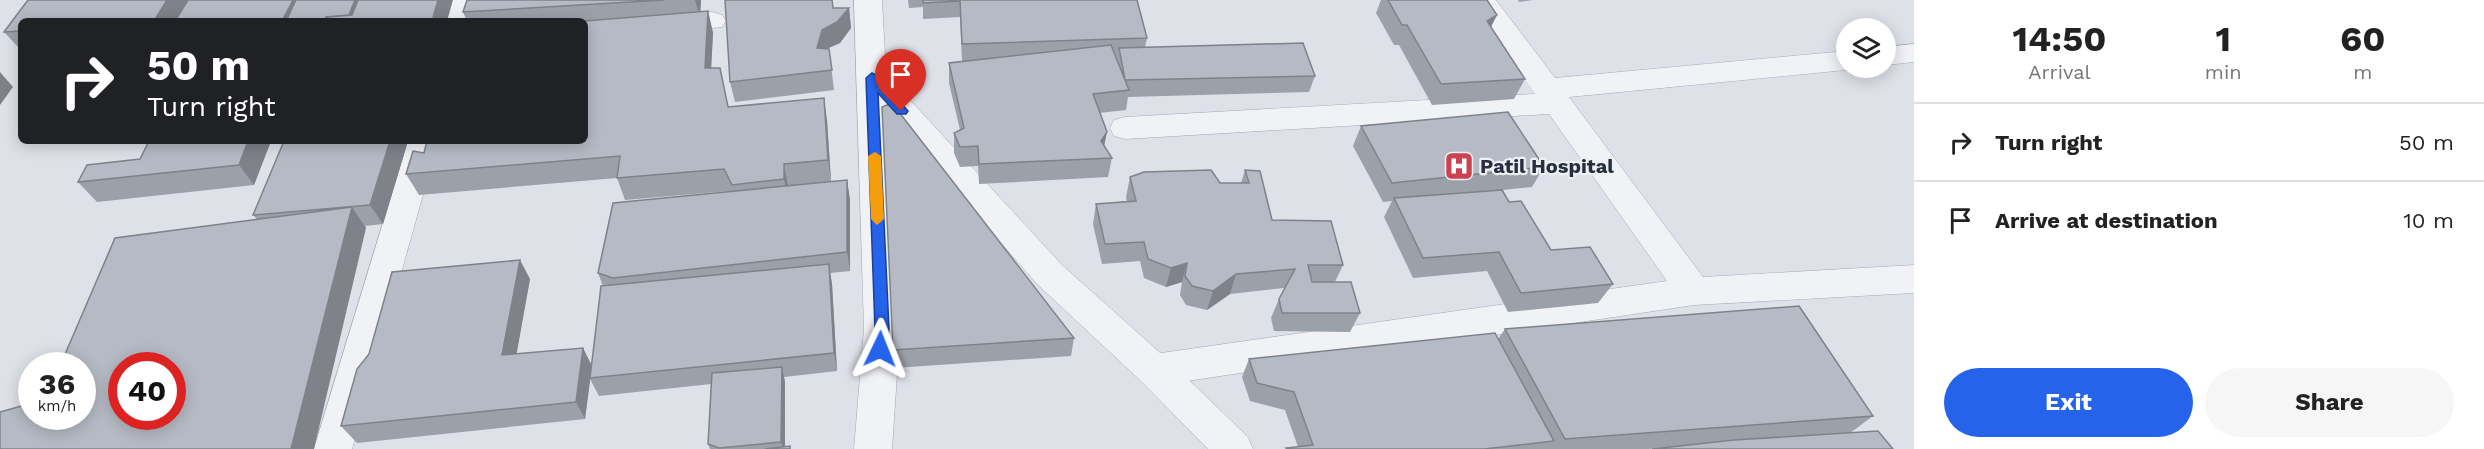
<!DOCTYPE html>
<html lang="en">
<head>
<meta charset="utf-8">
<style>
	body { margin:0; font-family:"Work Sans",sans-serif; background:#f6f6f6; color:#222; height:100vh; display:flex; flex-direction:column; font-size:22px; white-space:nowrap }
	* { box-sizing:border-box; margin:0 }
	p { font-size:20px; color:#767676 }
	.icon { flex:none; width:33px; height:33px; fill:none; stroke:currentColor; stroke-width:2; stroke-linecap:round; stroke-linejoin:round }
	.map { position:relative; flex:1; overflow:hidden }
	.details { display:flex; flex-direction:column; background:#fff; width:570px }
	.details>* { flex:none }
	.banner { position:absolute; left:18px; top:18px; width:570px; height:126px; border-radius:9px; box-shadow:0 3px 15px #0003; background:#202124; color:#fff; overflow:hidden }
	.buttons { position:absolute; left:1836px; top:18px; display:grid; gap:12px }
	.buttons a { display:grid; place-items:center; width:60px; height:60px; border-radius:50%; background:#fff; box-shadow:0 3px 15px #0003; font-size:30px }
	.speed { position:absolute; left:18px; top:352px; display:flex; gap:12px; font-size:30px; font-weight:700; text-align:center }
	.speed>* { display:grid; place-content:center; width:78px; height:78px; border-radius:50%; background:#fff; box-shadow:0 3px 15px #0003; line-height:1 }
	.speed small { font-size:15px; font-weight:400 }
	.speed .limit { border:9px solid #d22; background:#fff; color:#111 }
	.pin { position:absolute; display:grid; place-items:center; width:51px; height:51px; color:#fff; margin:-62px -26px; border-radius:50% 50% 50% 0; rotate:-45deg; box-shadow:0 0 6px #0007 }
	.pin .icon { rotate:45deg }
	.me { position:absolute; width:66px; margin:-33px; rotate:2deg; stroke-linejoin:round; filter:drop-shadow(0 0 4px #0008) }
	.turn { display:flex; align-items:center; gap:21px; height:126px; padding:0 30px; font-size:27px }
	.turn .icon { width:78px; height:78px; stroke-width:2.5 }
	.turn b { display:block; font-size:42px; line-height:51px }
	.eta { display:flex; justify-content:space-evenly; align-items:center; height:102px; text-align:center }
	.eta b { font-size:36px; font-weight:700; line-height:42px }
	.cta { display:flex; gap:12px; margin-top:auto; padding:12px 30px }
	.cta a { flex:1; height:69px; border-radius:36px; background:#2563eb; color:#fff; font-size:24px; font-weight:700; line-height:69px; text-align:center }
	.cta a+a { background:#f6f6f6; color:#222 }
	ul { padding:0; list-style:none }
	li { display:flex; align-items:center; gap:18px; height:78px; padding:0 30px; border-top:2px solid #e0e0e0 }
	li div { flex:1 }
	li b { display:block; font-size:22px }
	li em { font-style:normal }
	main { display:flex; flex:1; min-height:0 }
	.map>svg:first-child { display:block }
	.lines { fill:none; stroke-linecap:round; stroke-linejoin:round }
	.minor-casing { stroke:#a3a8b2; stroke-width:1 }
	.tertiary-casing { stroke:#a3a8b2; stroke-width:1 }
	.minor { fill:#f1f2f6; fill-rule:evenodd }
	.tertiary { fill:#f1f2f6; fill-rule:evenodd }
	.wall { fill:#9ca0a9 }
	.shaded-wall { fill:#7f8289 }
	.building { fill:#b5bac4; stroke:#7f8289; stroke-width:1.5; fill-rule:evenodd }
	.route { fill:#2563eb; stroke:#184099; stroke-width:1.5 }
	.slow { fill:#f59e0b }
	.labels { text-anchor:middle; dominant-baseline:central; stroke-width:4.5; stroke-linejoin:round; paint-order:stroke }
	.poi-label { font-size:20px; font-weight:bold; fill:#272f3e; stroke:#edf0f5; text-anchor:start }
</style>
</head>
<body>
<main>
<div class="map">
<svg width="1914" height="449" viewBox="0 0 1914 449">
	<rect width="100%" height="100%" fill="#dee1e8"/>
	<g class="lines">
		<!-- minor casing -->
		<g class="minor-casing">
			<path id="minor" d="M451 0H479L473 21H445Z
				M1468 0H1496L1555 78 1846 51V68H1853L1846 70 1569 97 1703 277 1914 265V293L1694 305 1154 386 1141 381 1136 370 1141 359 1154 354 1667 281 1549 114 1125 139 1114 136 1110 128 1114 120 1125 117 1535 94Z
				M712 12 722 15 726 21 722 27 585 41V23Z
				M1914 44V62L1886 65V47Z
				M408 141H438L352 449H314Z"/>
		</g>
		<!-- tertiary casing -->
		<g class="tertiary-casing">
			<path id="tertiary" d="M854 0H882L886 74 1062 265 1167 359 1248 437 1253 449H1208L1141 381 1038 285 889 115 900 329 892 449H854L864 329Z"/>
		</g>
		<!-- minor -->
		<use href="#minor" class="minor"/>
		<!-- tertiary -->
		<use href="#tertiary" class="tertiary"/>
	</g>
	<!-- wall -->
	<path class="wall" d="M28 0 447 21H21V50L4 32Z
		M467 0H701L700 12 708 11 713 33 711 68 728 107 827 120 831 182 847 180 850 200V271L830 273 832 284 837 371 784 377 785 382V447L791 449H710L708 444 711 384 599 396 590 379 585 419 357 443 341 426 530 279 516 354 583 348 591 365 603 286 598 273 730 192 729 191 625 200 617 178 419 195 406 174 424 153 585 21H467L463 12Z
		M908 0H1137L1147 38 1145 47 1315 76 1309 92 1128 97 1126 110 1099 113 1104 147 1112 158 1108 177 979 184 978 166 960 167 954 153V133L960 130 949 83V63L962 61 960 17 923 19V7L909 8Z
		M1381 0H1487L1491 27 1525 79 1514 99 1432 105 1399 45H1394L1376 13Z
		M1518 0H1533L1519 2Z
		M833 8H849L851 28 840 43 826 49H829L834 90 735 102 730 82Z
		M1361 126 1544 167 1532 187 1503 190 1509 202 1551 250 1613 284 1598 303 1508 312 1487 271 1413 278 1384 217 1392 201 1383 202 1353 146Z
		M271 141 254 185 97 202 78 182 140 159Z
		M284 141H408L383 224 365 226 366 228 32 417 257 219 253 215Z
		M1245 170 1272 220 1343 265 1335 282 1360 313 1350 332 1274 331 1271 318 1279 299 1284 288 1230 294 1207 310 1186 305 1180 295 1182 282 1166 287 1144 278 1140 261 1102 264 1093 224 1096 204 1127 202 1126 197 1130 177 1220 183H1241Z
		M1505 329 1873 416 1850 433 1648 449H1286V448L1298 447 1285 410 1250 401 1242 377 1249 359 1498 339Z
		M1074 338 1071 356 894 368 893 350Z"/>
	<!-- shaded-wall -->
	<path class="shaded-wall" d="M167 0H194L181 21H154Z
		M293 0H297L301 21H282Z
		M348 0H369L362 21 349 15Z
		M438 0H453L447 21H432Z
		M695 0H701L700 18Z
		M849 8 851 28 840 43 824 50 817 48 822 30Z
		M708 11 713 33 710 90 705 68Z
		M1497 15 1487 35V21Z
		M0 72 13 87 0 105Z
		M824 98 827 120 831 182 828 160Z
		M1107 132 1103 152 1101 141Z
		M248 141H271L254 185 239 165Z
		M390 141H408L383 224 370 205Z
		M784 164 788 186V201L784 179Z
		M847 180 850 200V271L847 252Z
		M352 207 366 228 314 449H291Z
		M520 260 530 279 513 374 502 355Z
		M1187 263 1182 282 1166 287 1171 268Z
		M829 264 832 284 837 371 834 353Z
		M1236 274 1230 294 1207 310 1213 291Z
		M583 348 592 366 585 419 576 402Z
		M782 367 785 382V449H783L781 442Z"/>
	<!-- building -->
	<path class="building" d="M28 0H167L154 21H21V31L4 32Z
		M188 0H293L282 21H175Z
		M296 0H355L349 15 326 17 325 21H286Z
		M358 0H438L432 21H327L328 17 352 15Z
		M467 0H664L463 12Z
		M725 0H832L833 8H849L837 22 822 30 817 48 829 49 832 70 730 82Z
		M923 0H960V1L923 3Z
		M960 0H1137L1147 38 962 44Z
		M1388 0H1487L1497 15 1487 21 1525 79 1441 84 1407 25H1402Z
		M708 11 705 68H720L728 107 824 98 828 160 784 164V179L732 185 724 169 617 178 620 156 406 174 413 151 424 153 427 141H585V21Z
		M1303 43 1315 76 1125 80 1119 48Z
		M1111 45 1129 90 1093 94 1107 132 1101 141 1112 158 979 164 978 146 960 147 954 133 964 128 949 63Z
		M892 103 1074 338 893 350 882 107Z
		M1508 112 1544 167 1392 183 1361 126Z
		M149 141H248L239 165 78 182 87 165 140 159Z
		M284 141H390L370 205 253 215Z
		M1211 170 1220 183H1249L1245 170 1260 171 1272 220 1331 221 1343 265H1308L1312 282H1351L1360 313H1282L1279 299 1295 269 1236 274 1213 291 1192 286 1185 276 1187 263 1171 268 1148 259 1144 242 1105 244 1096 204 1136 201 1130 177 1144 172Z
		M847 180V252L613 278 598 273 613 203Z
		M1502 190 1509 202 1521 201 1551 250 1590 247 1613 284 1521 293 1499 252 1423 258 1394 198Z
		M352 207 291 449H0V412L32 403V417H82V366H60L115 238ZM122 366H172V417H122Z
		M520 260 502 355 583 348 576 402 341 426 357 369 369 354 392 272Z
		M829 264 834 353 590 378 601 286Z
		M1799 306 1873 416 1565 439 1505 329Z
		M1495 333 1554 441 1484 449H1287L1286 448 1313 445 1294 392 1257 383 1249 359Z
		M782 367 781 442 719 448 708 444 712 373Z
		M1878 431 1893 449H1652L1734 440Z
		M790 446V449H765Z"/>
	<!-- route -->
	<path class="route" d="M872 73 876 75 908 111 906 114H897L878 93 889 329 886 354 880 356 875 354 873 349 875 329 866 78Z"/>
	<!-- slow -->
	<path class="slow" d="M875 152 881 156 884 219 877 225 871 219 868 156Z"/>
	<!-- icons -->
	<defs>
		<g id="hospital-square" transform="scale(1.5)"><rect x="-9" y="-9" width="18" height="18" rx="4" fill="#cd4251" stroke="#edf0f5"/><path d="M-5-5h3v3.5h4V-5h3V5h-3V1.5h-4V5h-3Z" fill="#fff"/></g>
	</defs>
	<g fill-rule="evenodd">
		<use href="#hospital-square" x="1459" y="166"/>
	</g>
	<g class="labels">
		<!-- poi labels -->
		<g class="poi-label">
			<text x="1480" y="166">Patil Hospital</text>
		</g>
	</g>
</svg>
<div class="buttons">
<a><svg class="icon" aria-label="layers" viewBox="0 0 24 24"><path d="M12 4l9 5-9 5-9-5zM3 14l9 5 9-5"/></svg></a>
</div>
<div class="speed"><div>36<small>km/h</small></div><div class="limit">40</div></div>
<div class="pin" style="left:901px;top:111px;background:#d93025"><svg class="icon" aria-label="arrive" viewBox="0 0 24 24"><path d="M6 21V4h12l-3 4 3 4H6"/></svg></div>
<svg class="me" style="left:880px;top:349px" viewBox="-20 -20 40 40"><path d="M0-17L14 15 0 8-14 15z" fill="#2563eb" stroke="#fff" stroke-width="4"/></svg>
<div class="banner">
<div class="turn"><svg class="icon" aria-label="right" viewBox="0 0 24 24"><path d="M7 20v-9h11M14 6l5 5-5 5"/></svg><div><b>50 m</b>Turn right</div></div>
</div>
</div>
<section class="details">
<div class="eta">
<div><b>14:50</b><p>Arrival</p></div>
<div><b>1</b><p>min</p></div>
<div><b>60</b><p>m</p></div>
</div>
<ul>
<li><svg class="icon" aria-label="right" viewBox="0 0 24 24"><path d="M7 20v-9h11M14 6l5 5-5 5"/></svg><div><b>Turn right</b></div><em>50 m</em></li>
<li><svg class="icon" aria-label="arrive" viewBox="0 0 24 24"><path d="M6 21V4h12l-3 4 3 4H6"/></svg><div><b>Arrive at destination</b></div><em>10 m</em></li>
</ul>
<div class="cta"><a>Exit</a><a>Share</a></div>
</section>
</main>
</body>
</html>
